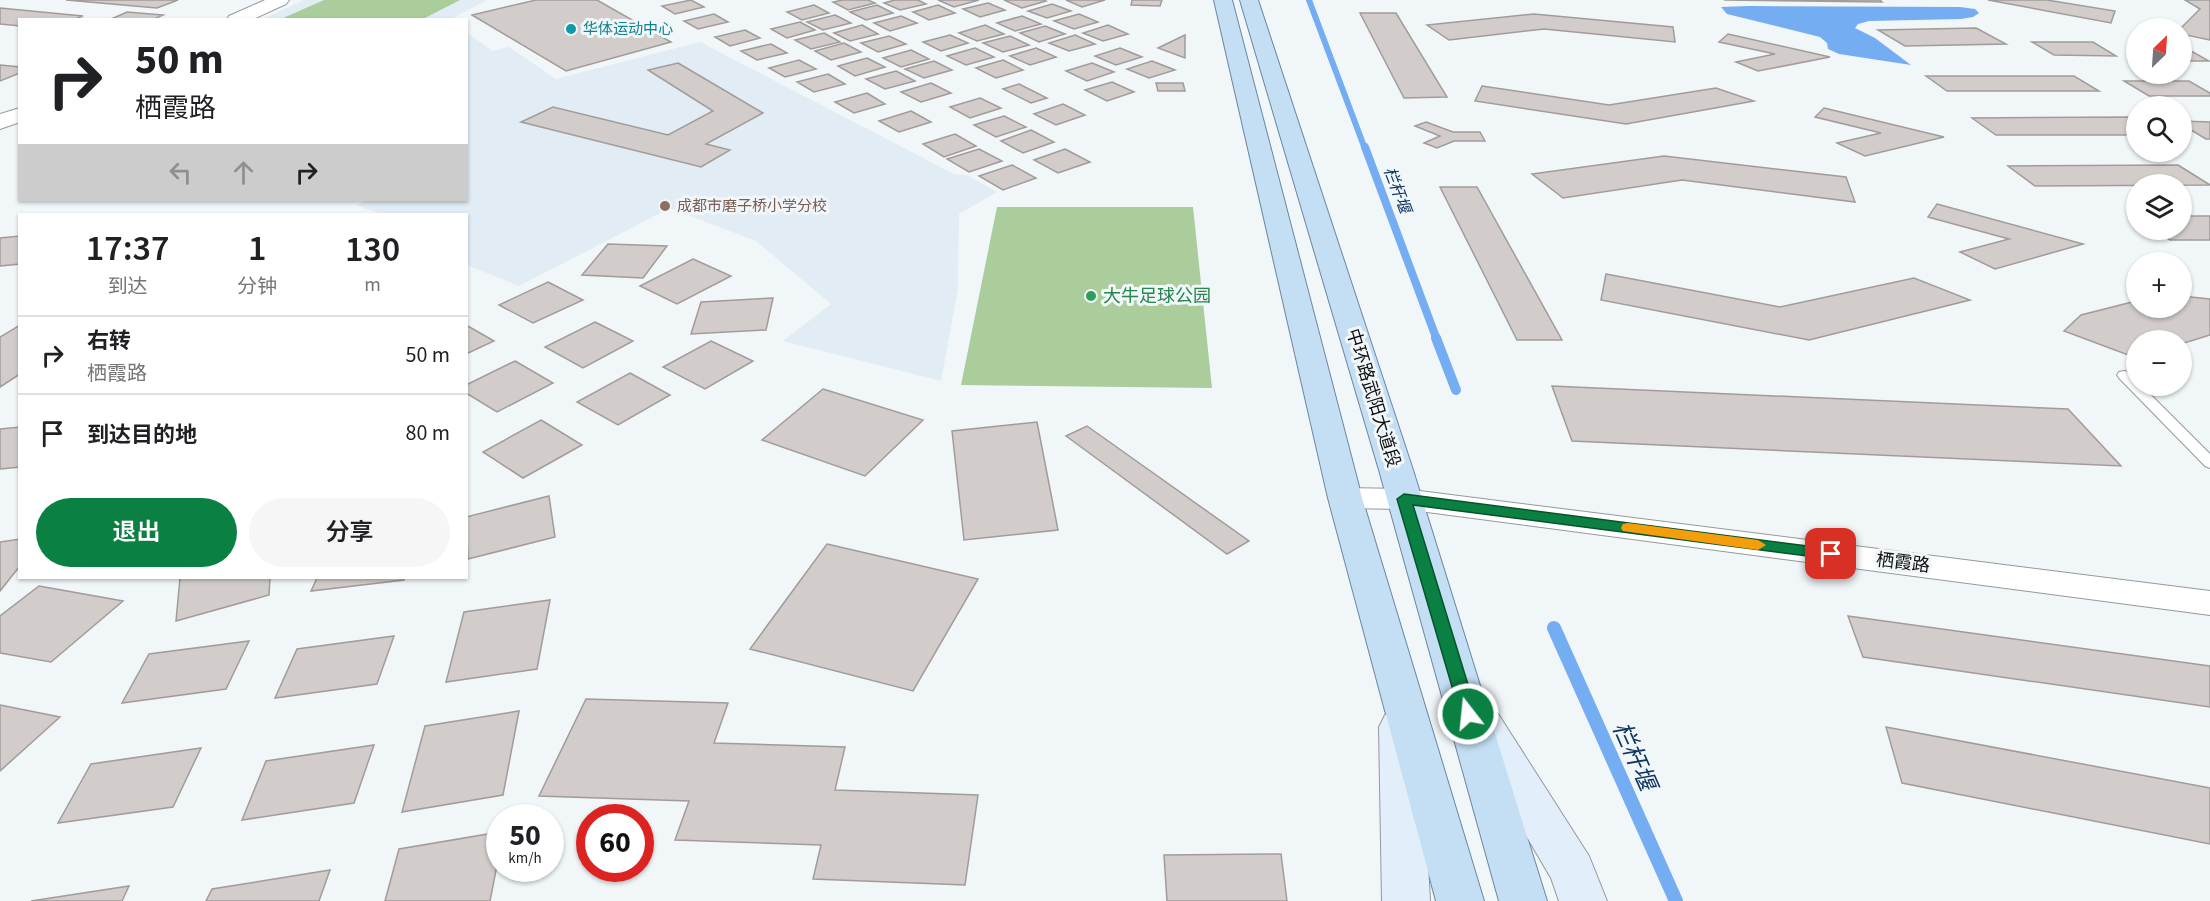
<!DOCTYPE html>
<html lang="zh">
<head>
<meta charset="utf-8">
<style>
	body { margin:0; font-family:"Source Sans 3","Noto Sans SC",sans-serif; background:#f6f6f6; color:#202124; height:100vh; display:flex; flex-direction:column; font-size:22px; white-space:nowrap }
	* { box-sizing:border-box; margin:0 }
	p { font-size:20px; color:#757577 }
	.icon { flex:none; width:33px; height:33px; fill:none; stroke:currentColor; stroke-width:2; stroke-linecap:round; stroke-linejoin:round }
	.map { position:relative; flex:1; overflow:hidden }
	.details { position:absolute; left:18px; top:213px; width:450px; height:366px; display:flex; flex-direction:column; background:#fff; border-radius:0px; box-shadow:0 2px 4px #0004 }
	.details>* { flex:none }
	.hud { position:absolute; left:18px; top:18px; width:450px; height:183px; border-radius:0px; box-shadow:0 2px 4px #0004; background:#fff; color:#202124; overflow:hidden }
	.needle { width:39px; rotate:25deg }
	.controls { position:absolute; left:2126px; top:18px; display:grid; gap:12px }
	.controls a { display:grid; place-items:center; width:66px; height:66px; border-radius:50%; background:#fff; box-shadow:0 2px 4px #0004; font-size:30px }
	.speed { position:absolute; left:486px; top:804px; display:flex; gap:12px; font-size:30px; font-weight:700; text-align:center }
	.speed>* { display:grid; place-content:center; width:78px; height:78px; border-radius:50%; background:#fff; box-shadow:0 2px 4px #0004; line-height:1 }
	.speed small { font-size:15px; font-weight:400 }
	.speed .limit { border:9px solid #d22; background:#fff; color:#111 }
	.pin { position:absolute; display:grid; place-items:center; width:51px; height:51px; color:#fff; margin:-26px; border-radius:12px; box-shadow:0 3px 9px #0006 }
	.me { position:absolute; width:66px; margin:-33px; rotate:344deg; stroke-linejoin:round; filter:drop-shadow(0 0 4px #0008) }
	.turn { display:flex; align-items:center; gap:21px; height:126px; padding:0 18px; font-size:27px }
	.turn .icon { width:78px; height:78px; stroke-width:2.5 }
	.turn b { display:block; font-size:42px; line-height:51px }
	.lanes { display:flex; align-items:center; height:57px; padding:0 18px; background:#0003; justify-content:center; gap:30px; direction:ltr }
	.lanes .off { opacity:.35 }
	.eta { display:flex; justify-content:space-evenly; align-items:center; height:102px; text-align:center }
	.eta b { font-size:36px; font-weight:600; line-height:42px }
	.cta { display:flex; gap:12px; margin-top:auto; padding:12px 18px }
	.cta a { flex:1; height:69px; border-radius:36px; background:#0b8043; color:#fff; font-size:24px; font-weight:600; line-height:69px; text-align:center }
	.cta a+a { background:#f6f6f6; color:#202124 }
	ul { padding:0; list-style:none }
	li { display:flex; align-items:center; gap:18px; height:78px; padding:0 18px; border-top:2px solid #e0e0e0 }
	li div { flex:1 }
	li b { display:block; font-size:22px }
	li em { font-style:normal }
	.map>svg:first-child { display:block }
	.built { fill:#e1ecf4 }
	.green { fill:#aacd9b }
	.water { fill:#75adf3 }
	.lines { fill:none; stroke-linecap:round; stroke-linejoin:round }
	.stream-far3 { stroke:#75adf3; stroke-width:6 }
	.stream-far2 { stroke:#75adf3; stroke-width:8 }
	.stream-far1 { stroke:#75adf3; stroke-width:10 }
	.stream { stroke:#75adf3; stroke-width:14 }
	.building { fill:#d2cdca; stroke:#a19c9a; stroke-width:1.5 }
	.service-casing { stroke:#94999c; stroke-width:2 }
	.minor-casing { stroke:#94999c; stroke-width:2 }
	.tertiary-casing { stroke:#94999c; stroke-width:2 }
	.secondary-casing { stroke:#94999c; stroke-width:2 }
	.primary-casing { stroke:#6b87a0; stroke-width:2 }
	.service { fill:#fff; fill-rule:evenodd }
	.minor { fill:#fff; fill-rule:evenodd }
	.tertiary { fill:#fff; fill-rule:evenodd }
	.secondary { fill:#e2eefa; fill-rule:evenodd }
	.primary { fill:#c4def4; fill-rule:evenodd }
	.route { fill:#0b8043; stroke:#07532c; stroke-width:1.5 }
	.slow { fill:#f59e0b }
	.culture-dot { fill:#0f9aa8; stroke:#f1f6f9; stroke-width:2 }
	.education-dot { fill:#8d6e63; stroke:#f1f6f9; stroke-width:2 }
	.leisure-dot { fill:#2e9e5b; stroke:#f1f6f9; stroke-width:2 }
	.labels { text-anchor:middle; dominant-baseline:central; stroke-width:6; stroke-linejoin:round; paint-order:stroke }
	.far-culture-label { font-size:15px; fill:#0d838f; stroke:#f1f6f9; text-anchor:start }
	.far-education-label { font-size:15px; fill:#785e54; stroke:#f1f6f9; text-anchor:start }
	.far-water-label { font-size:16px; font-style:italic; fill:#0f3561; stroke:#f1f6f9 }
	.leisure-label { font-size:18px; fill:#27864d; stroke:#f1f6f9; text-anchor:start }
	.street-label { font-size:18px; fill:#0e0f10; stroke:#f1f6f9 }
	.near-water-label { font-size:24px; font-style:italic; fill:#0f3561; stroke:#f1f6f9 }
</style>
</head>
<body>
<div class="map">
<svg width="2210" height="901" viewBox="0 0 2210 901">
	<rect width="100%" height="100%" fill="#f1f6f9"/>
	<!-- built -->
	<path class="built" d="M304 0H487L451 19 261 20Z
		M467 33 493 51 509 47 556 79 700 42 954 174 967 175 997 192 959 214 958 288 941 381 783 341 831 304 756 241 670 208 519 286 467 265 466 214H381L356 205 369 200H466Z"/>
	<!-- green -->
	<path class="green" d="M324 0H460L423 19H281Z
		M997 207H1193L1212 388 961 385Z"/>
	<!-- water -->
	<path class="water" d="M1749 6 1960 7 1975 9 1979 13 1973 17 1961 19 1869 21 1858 24 1855 28 1875 38 1911 65 1839 54 1828 49 1827 43 1820 37 1727 14 1721 7Z"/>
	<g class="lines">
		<!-- stream-far3 -->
		<path class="stream-far3" d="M1309 0 1365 149"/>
		<!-- stream-far2 -->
		<path class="stream-far2" d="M1365 147 1437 340"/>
		<!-- stream-far1 -->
		<path class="stream-far1" d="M1436 338 1456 390"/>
		<!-- stream -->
		<path class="stream" d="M1554 628 1676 901"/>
	</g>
	<!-- building -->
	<path class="building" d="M66 0H178L157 8Z
		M536 0H597L671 42 566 71 472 15Z
		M691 0 704 7 675 14 662 6Z
		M843 0H868L875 3 848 10 833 2Z
		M895 0H918L926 4 900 10 884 3Z
		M938 0H979L954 7Z
		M1004 0H1044L1046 1 1022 8Z
		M1066 0H1105L1082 7Z
		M1132 0H1162L1160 6 1131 5Z
		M1724 0H1880L1882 2Z
		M1988 0H2047L2115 11 2111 23Z
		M2185 0H2210V40L2181 34V28L2200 9Z
		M988 3 1005 10 980 17 963 9Z
		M1052 4 1071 11 1047 18 1028 11Z
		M814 5 829 13 802 20 787 12Z
		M877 5 893 13 866 20 850 12Z
		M938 5 955 13 929 20 913 12Z
		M0 8 83 16 73 20H20V26L0 24Z
		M127 12 163 15 152 20H109Z
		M1360 13H1396L1447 97 1404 98Z
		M714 14 728 22 698 29 684 21Z
		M1079 14 1098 22 1074 29 1054 21Z
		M1534 14 1673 27 1675 42 1544 29 1449 40 1427 25Z
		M835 15 851 23 823 30 807 22Z
		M901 16 917 23 890 31 874 23Z
		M1022 16 1041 24 1015 31 997 23Z
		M800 22 815 30 787 38 771 29Z
		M862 25 878 34 850 41 834 33Z
		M985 25 1004 34 977 41 959 33Z
		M1108 25 1128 34 1103 41 1083 33Z
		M1045 26 1065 34 1039 42 1020 33Z
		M1976 28 2006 44 1905 46 1878 30Z
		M745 30 760 38 730 46 715 37Z
		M824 33 840 42 811 49 795 40Z
		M1728 34 1830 57 1758 71 1736 62 1775 54 1719 42Z
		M950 35 968 43 941 51 923 42Z
		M1075 35 1095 44 1069 51 1049 43Z
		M1185 35V58L1158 48Z
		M889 36 906 44 878 52 861 43Z
		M1010 36 1029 45 1003 52 983 43Z
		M2032 42H2093L2116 56 2054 55Z
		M844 43 861 52 831 60 815 51Z
		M771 44 787 53 757 60 741 51Z
		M2181 47H2184L2209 61H2181Z
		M975 48 994 57 966 65 947 56Z
		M1036 48 1056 57 1030 65 1010 56Z
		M1120 48 1142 57 1116 65 1095 56Z
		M911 50 929 59 901 67 883 58Z
		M867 58 885 67 855 76 838 66Z
		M799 60 816 69 785 77 769 68Z
		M1003 60 1023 70 996 78 976 68Z
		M934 61 952 70 924 78 905 69Z
		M1152 61 1175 70 1149 78 1127 69Z
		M678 63 763 113 706 144 730 150 701 167 521 122 553 107 668 135 713 111 648 70Z
		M1092 63 1114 72 1087 81 1066 71Z
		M0 65 20 67V73L0 81Z
		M896 71 915 81 885 89 866 79Z
		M828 74 845 84 814 92 797 82Z
		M1926 76H2074L2099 91H1947Z
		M2124 81H2189L2210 93V96H2149Z
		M1112 82 1134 92 1107 101 1085 90Z
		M931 83 951 93 921 102 901 92Z
		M1156 83H1183L1185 91H1158Z
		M1019 84 1047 98 1031 103 1003 89Z
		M1482 86 1609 105 1716 88 1754 101 1626 124 1475 101Z
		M867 93 885 104 854 113 835 102Z
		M980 98 1001 108 970 118 950 107Z
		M1063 104 1085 115 1056 125 1034 114Z
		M1824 108 1944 137 1865 156 1837 143 1881 133 1815 117Z
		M911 111 931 122 899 132 879 121Z
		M1004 116 1026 127 996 137 974 125Z
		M2130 117 2136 121V135H1996L1972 118Z
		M2181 121 2210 122V139H2206L2181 124Z
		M1426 122 1453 132H1480L1485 141H1454L1437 148 1424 143 1440 136 1415 126Z
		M1031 130 1054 142 1023 153 1001 141Z
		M955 134 976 146 944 157 923 144Z
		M979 149 1002 161 969 172 947 159Z
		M1065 149 1090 162 1058 173 1034 160Z
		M1664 156 1846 177 1855 202 1682 180 1563 198 1532 174Z
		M1012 165 1036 178 1003 190 979 176Z
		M2178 165 2210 185 2035 186 2008 166Z
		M1440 187H1477L1562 340H1517Z
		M1937 204 2083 244 1995 269 1960 252 2009 239 1928 217Z
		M2181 216H2210V240H2170L2156 230H2181Z
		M20 236V264L0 266V238Z
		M608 244 667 246 643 278 582 275Z
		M693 259 731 276 677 304 640 286Z
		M1606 274 1780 307 1914 278 1970 300 1809 340 1601 300Z
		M548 282 583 300 533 323 499 305Z
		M2181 296 2210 299V335L2181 344V340H2136V358L2064 331 2081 315 2136 301V308H2181Z
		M773 298 766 330 691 334 701 302Z
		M595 322 633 341 583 368 545 347Z
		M20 325V374L0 387V337Z
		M466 325 494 341 466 354Z
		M711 341 753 361 705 389 663 367Z
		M515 361 553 383 497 412 466 393V385Z
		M630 373 670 395 618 425 577 402Z
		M1552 386 2068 409 2121 466 1572 441Z
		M823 389 923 420 865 476 762 440Z
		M541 420 582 445 523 478 483 452Z
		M1037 422 1058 530 964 540 952 431Z
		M1087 426 1249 541 1227 554 1066 436Z
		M20 427V467L0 469V429Z
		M549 496 555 537 468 559 466 517Z
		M20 539V566L0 591V542Z
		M827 544 978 579 913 691 750 649Z
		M180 578H270L269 595 176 621Z
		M317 578H404V580L311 591Z
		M39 586 123 601 51 662 0 653V616Z
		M550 600 537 669 446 682 464 612Z
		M1848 616 2210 666V707L1863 657Z
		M394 636 377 684 275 698 297 649Z
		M249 641 226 689 122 703 149 654Z
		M586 699 728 703 714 743 845 747 835 790 978 795 965 885 813 879 821 845 675 840 689 801 539 796Z
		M0 705 60 717 0 771Z
		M519 711 503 795 402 812 425 726Z
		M1886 727 2210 788V844L1902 783Z
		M374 745 354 803 242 820 266 761Z
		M201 748 173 807 58 823 91 764Z
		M500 832V850L490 901H385L399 849Z
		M1281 854 1287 901H1167L1164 855Z
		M330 870 319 901H206L212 889Z
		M129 886 122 901H31Z"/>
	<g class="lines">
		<!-- service casing -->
		<g class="service-casing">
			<path id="service" d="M2124 371 2129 372 2136 379V386H2142L2210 454V468L2205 466 2119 378 2117 375 2119 372Z"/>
		</g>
		<!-- minor casing -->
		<g class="minor-casing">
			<path id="minor" d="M1345 488 1404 489 2210 591V615L1404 509 1345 508 1334 505 1329 498 1334 491Z"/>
		</g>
		<!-- tertiary casing -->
		<g class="tertiary-casing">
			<path id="tertiary" d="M265 0H289L286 4 251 20H226L229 16Z
				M20 108V122L0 129V114Z"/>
		</g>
		<!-- secondary casing -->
		<g class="secondary-casing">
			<path id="secondary" d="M1480 704 1495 709 1589 856 1607 901H1559L1551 878 1459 721 1465 709Z
				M1400 710 1415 715 1421 727 1430 901H1382L1379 727 1385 715Z"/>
		</g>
		<!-- primary casing -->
		<g class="primary-casing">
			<path id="primary" d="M1214 0H1232L1362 498 1484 901H1436L1328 498Z
				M1240 0H1258L1413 470 1547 901H1499L1379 470Z"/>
		</g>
		<!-- service -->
		<use href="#service" class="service"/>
		<!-- minor -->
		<use href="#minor" class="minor"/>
		<!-- tertiary -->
		<use href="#tertiary" class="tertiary"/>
		<!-- secondary -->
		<use href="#secondary" class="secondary"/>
		<!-- primary -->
		<use href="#primary" class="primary"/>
	</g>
	<!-- route -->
	<path class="route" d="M1404 494 1831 549 1838 554 1831 559 1413 505 1477 714 1474 719 1468 721 1462 719 1460 714 1397 499Z"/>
	<!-- slow -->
	<path class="slow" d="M1628 523 1758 540 1766 545 1758 550 1623 531 1621 528 1623 524Z"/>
	<!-- markers -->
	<circle class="culture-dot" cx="571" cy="29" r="6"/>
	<circle class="education-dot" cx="665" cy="206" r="6"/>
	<circle class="leisure-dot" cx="1091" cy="296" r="6"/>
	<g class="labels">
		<!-- far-culture labels -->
		<g class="far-culture-label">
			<text x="583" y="29">华体运动中心</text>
		</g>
		<!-- far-education labels -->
		<g class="far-education-label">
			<text x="677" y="206">成都市磨子桥小学分校</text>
		</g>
		<!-- far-water labels -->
		<g class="far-water-label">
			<text transform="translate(1397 190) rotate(69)">栏杆堰</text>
		</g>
		<!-- leisure labels -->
		<g class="leisure-label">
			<text x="1103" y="296">大牛足球公园</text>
		</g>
		<!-- street labels -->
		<g class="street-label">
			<text transform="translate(1373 398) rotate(73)">中环路武阳大道段</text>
			<text transform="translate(1903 563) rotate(7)">栖霞路</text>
		</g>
		<!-- near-water labels -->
		<g class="near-water-label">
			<text transform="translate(1634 756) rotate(66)">栏杆堰</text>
		</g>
	</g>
</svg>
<div class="controls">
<a><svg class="needle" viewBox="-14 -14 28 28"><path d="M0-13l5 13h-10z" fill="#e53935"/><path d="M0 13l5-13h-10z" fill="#757577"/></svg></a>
<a><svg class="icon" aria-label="search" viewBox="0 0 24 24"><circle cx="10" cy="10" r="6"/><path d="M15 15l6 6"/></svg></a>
<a><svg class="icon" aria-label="layers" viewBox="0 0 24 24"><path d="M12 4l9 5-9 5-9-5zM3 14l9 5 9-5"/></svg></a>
<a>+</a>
<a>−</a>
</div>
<div class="speed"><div>50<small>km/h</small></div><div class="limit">60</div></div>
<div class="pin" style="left:1831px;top:554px;background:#d93025"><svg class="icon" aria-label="arrive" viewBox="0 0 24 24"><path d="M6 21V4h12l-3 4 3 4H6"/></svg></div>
<svg class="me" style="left:1468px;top:714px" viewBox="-20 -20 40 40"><circle r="17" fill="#0b8043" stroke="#fff" stroke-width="3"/><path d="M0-11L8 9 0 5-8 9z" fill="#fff"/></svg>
<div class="hud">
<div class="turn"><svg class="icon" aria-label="right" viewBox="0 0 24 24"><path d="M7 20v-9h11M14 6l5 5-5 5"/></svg><div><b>50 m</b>栖霞路</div></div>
<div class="lanes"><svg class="icon off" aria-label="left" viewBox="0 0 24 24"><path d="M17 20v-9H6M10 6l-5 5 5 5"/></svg><svg class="icon off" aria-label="ahead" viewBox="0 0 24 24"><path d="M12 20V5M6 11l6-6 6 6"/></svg><svg class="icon" aria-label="right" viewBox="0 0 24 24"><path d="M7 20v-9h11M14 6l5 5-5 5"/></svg></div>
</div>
<section class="details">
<div class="eta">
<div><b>17:37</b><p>到达</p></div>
<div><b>1</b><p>分钟</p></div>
<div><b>130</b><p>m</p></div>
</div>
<ul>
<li><svg class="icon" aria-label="right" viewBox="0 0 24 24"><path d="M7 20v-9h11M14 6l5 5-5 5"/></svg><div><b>右转</b><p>栖霞路</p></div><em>50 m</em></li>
<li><svg class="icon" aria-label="arrive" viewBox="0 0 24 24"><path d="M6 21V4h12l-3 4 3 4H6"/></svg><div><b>到达目的地</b></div><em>80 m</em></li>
</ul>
<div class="cta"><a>退出</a><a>分享</a></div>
</section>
</div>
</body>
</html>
